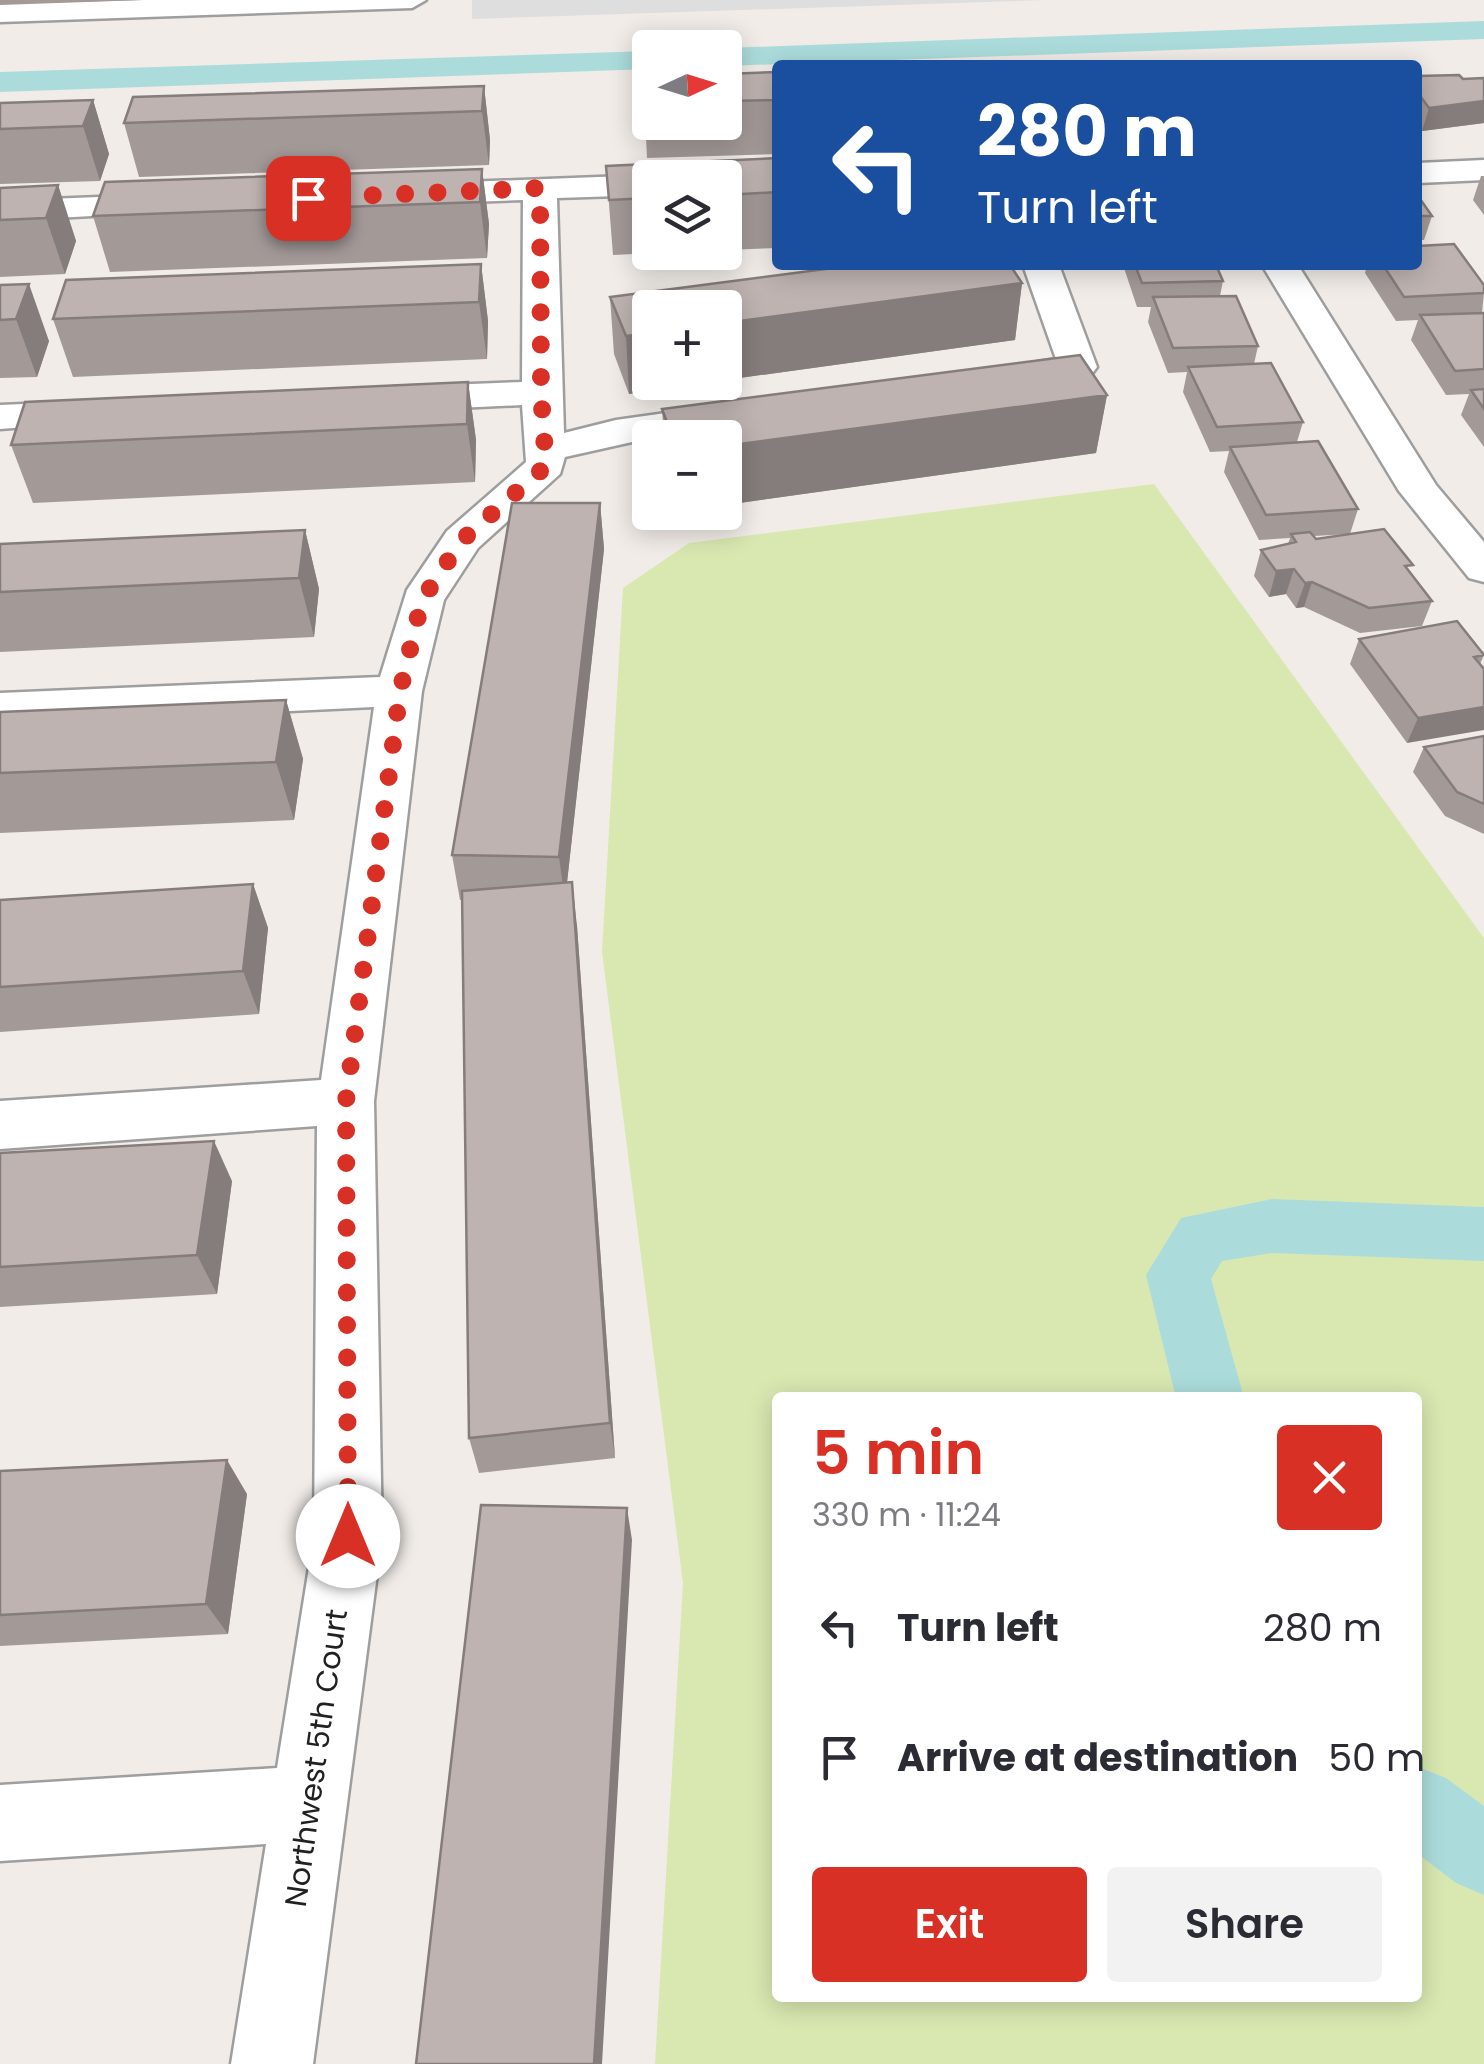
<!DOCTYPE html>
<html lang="en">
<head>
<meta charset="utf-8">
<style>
	body { margin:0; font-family:Poppins,sans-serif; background:#f2f2f3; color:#2b2b33; height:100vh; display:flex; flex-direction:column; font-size:38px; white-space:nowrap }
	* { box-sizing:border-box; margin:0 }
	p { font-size:32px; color:#7c7c81 }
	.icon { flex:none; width:55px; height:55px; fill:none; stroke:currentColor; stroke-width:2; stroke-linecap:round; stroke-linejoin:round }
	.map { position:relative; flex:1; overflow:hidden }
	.side { position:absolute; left:772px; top:1392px; width:650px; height:610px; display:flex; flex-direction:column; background:#fff; border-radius:10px; box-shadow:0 5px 25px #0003 }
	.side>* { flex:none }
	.guide { position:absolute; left:772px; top:60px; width:650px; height:210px; border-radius:10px; box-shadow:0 5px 25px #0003; background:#1a4fa0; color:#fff; overflow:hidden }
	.needle { width:65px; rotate:86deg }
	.buttons { position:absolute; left:632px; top:30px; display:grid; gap:20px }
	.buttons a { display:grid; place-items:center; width:110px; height:110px; border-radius:10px; background:#fff; box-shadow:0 5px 25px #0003; font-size:50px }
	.pin { position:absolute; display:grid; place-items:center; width:85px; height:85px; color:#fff; margin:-42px; border-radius:20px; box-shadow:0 5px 15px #0006 }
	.me { position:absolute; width:110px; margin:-55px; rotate:0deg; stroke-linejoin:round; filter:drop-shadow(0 0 8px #0008) }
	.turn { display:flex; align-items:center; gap:35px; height:210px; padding:0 40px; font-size:45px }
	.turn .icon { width:130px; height:130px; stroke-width:2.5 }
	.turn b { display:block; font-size:70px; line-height:85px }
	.round { display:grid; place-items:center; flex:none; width:105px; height:105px; border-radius:10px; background:#f2f2f3 }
	.headline { display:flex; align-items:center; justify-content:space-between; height:170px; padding:0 40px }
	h1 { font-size:60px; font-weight:600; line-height:75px; color:#d93025 }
	.cta { display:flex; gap:20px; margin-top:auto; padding:20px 40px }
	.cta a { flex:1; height:115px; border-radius:10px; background:#d93025; color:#fff; font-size:40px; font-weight:600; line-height:115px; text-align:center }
	.cta a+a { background:#f2f2f3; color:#2b2b33 }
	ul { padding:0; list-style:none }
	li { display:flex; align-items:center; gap:30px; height:130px; padding:0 40px }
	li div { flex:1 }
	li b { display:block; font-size:38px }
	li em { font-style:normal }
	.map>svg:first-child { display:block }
	.residential { fill:#dfdede }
	.grass { fill:#d9e8b1; fill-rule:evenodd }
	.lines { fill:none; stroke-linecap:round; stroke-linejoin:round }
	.canal { fill:#abdcdb; fill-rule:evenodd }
	.minor-casing { stroke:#9e9e9e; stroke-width:5 }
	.minor { fill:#fff; fill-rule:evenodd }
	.wall { fill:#a39a98 }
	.shaded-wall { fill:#857d7c }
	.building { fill:#beb3b1; stroke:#857d7c; stroke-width:2.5 }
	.route { stroke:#d93025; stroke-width:18; stroke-dasharray:0 32.4 }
	.labels { text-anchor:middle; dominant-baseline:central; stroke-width:9; stroke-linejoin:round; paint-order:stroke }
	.street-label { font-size:30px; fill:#212121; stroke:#fff }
</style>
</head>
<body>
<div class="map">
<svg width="1484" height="2064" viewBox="0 0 1484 2064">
	<rect width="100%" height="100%" fill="#f1ece8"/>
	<!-- residential -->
	<path class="residential" d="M472 0H1045L472 19Z"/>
	<!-- grass -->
	<path class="grass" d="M1154 484 1484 938V2064H655L683 1583 602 952 623 588 689 543ZM778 1398H1418V1998H778Z"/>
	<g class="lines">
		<!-- canal -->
		<path class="canal" d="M1484 21V39L725 66V48Z
			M650 51V69L0 92V72Z
			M1272 1199 1484 1207V1261L1272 1253 1222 1261 1211 1279 1244 1398H1176L1146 1275 1181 1218Z
			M1418 1767 1446 1778 1484 1806V1895L1456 1883 1418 1854Z"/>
		<!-- minor casing -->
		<g class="minor-casing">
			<path id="minor" d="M142 0H426L412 8 0 22V4Z
				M1484 160V180L1418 183V163Z
				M650 175 660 178H650V195L557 198 564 433 616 420 737 403 751 407 756 415 751 423 737 427 650 438 565 457 560 474 478 548 444 600 422 691 374 1101 382 1536 313 2064H231L266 1844 0 1861V1785L277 1768 314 1536 317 1126 0 1149V1101L321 1080 374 707 0 725V693L380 677 407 590 447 531 526 462 522 405 394 411 380 407 375 399 380 391 394 387 522 382 523 200 413 204 401 201 396 194 401 187 413 184Z
				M172 194 184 197 189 204 184 211 0 221V201Z
				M1023 265H1059L1097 367 1091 375 1015 387 1002 384 996 376 1002 368 1056 359Z
				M1262 265H1298L1436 485 1484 542V582L1469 578 1399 491Z
				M93 401 107 405 112 413 107 421 0 429V405Z"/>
		</g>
		<!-- minor -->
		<use href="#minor" class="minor"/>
	</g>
	<!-- wall -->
	<path class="wall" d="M0 0H144L0 5Z
		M778 72V154L647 158 643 76H650V122H725V74Z
		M1418 76 1463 79 1484 78V123L1422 131 1418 125Z
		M484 86 490 140 489 165 139 177 124 123Z
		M93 100 109 154 100 181 0 184V103Z
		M778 158V248L725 250V178H650V252H677L613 255 606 166Z
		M482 169 489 224 487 258 110 272 93 216Z
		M1481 176H1484V215L1473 200Z
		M58 185 76 241 65 274 0 277V188Z
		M1418 196 1432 216 1424 240H1418Z
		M481 264 488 321 487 359 73 377 53 319Z
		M1123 265H1216L1223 281 1220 296 1258 346 1254 364 1303 422 1297 442 1358 509 1350 534 1314 536 1316 539 1410 572 1432 601 1422 626 1360 633 1304 607 1296 608 1286 594 1269 597 1254 576 1261 550 1288 544 1290 538 1259 540 1224 472 1229 451 1210 452 1183 392 1187 372 1168 373 1148 322 1151 307H1137Z
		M1367 265H1418L1484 293 1482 313H1484V447L1461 415 1469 394 1446 395 1411 340 1418 320 1396 321 1365 273Z
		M1022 283 1015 340 725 380V308L650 382H709L629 394 614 354 610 297Z
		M0 285 49 341 37 377 0 378Z
		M468 382 476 440 475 482 33 503 11 445Z
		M1107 395 1096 453 725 505V438H664L662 409Z
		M600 503 604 549 567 882 577 926 615 1458 479 1473 469 1438 462 900H460L452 855Z
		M305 530 319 589 314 637 0 652V544Z
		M1359 639 1484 655 1480 664 1407 743 1350 664Z
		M286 700 303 759 294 820 0 833V712Z
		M1484 736V834L1445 816 1413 772 1424 747Z
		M253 884 268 928 259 1014 0 1032V900Z
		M0 1153 232 1181 217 1294 0 1307Z
		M0 1471 247 1494 228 1634 0 1646Z"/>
	<!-- shaded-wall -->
	<path class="shaded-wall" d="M484 86 490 140 489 165 482 111Z
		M93 100 109 154 100 181 83 126Z
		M1484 101V123L1422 131 1429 108Z
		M482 169 489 224 487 258 480 202Z
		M58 185 76 241 65 274 46 218Z
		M481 264 488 321 487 359 479 302Z
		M1022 283 1015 340 725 380V323Z
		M29 284 49 341 37 377 16 319Z
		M650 333V382H709L629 394 626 336Z
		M468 382 476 440 475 482 467 424Z
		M1107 395 1096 453 725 505V446Z
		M600 503 604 549 565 901 559 857Z
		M305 530 319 589 314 637 299 578Z
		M1294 569 1286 594 1269 597 1276 571Z
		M1312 582 1304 607 1296 608 1305 583Z
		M286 700 303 759 294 820 276 762Z
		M1484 707V730L1407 743 1418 718Z
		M572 882 577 926 615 1458 610 1423Z
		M253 884 268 928 259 1014 243 971Z
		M214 1141 232 1181 217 1294 197 1255Z
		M227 1460 247 1494 228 1634 206 1604Z
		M627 1508 632 1540 602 2064H594Z"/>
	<!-- building -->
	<path class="building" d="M778 72V100L725 101V74Z
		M1459 75 1463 79 1484 78V101L1429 108 1418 93V76Z
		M643 76H650V104H645Z
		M484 86 482 111 124 123 133 97Z
		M93 100 83 126 0 129V103Z
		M778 158V192L725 195V178H650V198L609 200 606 166Z
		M482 169 480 202 93 216 105 182Z
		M58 185 46 218 0 220V188Z
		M1418 196 1432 216H1418Z
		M1454 244 1484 285V293L1404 297 1383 265H1418V246Z
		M481 264 479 302 53 319 66 280Z
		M856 265H1010L1022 283 725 323V308H650V333L626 336 610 297Z
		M1135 265H1216L1223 281 1142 283Z
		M29 284 16 319 0 320V285Z
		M1236 296 1258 346 1173 348 1153 297Z
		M1484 313V369L1455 371 1420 315Z
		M1080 355 1107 395 725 446V438H673L662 409Z
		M1271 363 1303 422 1217 427 1188 367Z
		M468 382 467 424 11 445 25 402Z
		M1484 389V409L1471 390Z
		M1318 441 1358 509 1266 515 1230 447Z
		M512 503H600L559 857 452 855Z
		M1384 529 1413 565 1405 566 1432 601 1369 608 1312 582 1305 583 1294 569 1276 571 1261 550 1296 542 1291 534 1310 532 1316 539Z
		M305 530 299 578 0 592V544Z
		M1457 621 1484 655 1474 657 1484 669V707L1418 718 1359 639Z
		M286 700 276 762 0 773V712Z
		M1484 736V804L1457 792 1424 747Z
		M572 882 610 1423 469 1438 462 891Z
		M253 884 243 971 0 987V900Z
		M214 1141 197 1255 0 1267V1153Z
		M227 1460 206 1604 0 1615V1471Z
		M481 1505 627 1508 594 2064H416Z"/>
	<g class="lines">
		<!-- route -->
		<path class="route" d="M308 198 540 188 541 393 546 466 462 540 422 600 400 691 346 1101 348 1536"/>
	</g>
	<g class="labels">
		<!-- street labels -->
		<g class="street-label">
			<text transform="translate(316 1758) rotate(-82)">Northwest 5th Court</text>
		</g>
	</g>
</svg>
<div class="buttons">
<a><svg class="needle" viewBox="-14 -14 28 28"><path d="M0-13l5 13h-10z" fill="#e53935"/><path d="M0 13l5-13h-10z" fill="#7c7c81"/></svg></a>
<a><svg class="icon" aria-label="layers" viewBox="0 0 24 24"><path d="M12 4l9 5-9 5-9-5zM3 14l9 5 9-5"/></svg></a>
<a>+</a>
<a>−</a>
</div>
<div class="pin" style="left:308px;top:198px;background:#d93025"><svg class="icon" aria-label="arrive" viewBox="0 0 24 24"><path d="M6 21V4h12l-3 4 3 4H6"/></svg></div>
<svg class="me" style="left:348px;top:1536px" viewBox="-20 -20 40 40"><circle r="19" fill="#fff"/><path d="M0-13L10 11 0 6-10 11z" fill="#d93025"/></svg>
<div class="guide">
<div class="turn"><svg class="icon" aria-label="left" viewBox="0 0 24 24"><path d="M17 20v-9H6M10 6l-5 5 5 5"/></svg><div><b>280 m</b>Turn left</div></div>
</div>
<section class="side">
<div class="headline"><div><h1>5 min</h1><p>330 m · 11:24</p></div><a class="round" style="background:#d93025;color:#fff"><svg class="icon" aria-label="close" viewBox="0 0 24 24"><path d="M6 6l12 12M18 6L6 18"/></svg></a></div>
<ul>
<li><svg class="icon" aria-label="left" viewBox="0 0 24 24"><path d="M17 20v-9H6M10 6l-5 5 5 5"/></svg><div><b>Turn left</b></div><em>280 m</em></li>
<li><svg class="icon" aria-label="arrive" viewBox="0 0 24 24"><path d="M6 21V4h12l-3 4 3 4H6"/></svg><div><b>Arrive at destination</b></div><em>50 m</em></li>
</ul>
<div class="cta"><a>Exit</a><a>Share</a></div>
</section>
</div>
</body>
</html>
